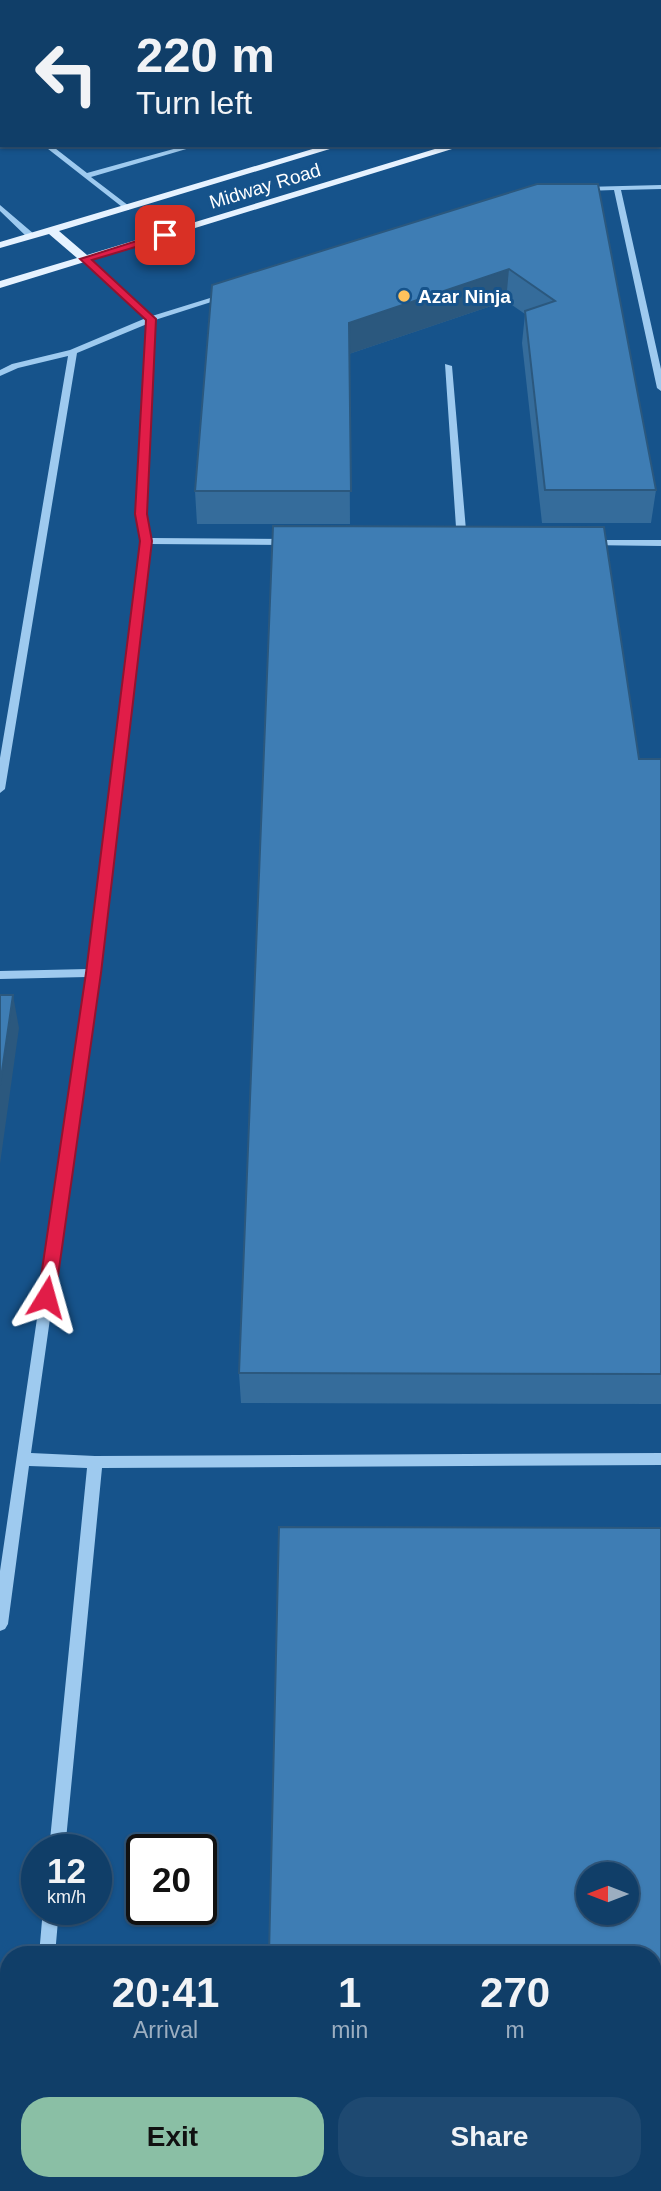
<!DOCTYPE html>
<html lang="en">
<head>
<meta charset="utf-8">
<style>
	body { margin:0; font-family:Helvetica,sans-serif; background:#1e4971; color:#f1f3f6; height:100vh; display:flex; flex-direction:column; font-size:26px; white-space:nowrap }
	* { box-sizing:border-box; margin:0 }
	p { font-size:23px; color:#9caec0 }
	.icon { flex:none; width:38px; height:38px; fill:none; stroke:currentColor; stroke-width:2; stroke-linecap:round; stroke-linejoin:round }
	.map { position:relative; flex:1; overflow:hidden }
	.details { position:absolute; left:0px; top:1946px; width:662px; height:245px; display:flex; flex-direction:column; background:#103e68; border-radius:28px 28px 0 0; box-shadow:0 2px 5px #0004,0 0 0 2px #30577c }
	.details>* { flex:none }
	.guide { position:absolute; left:0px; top:0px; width:662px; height:147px; box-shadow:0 2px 5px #0004,0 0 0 2px #30577c; background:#103e68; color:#f1f3f6; overflow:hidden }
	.needle { width:46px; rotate:270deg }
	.fabs { position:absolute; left:576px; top:1862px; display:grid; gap:14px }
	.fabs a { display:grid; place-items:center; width:63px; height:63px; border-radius:50%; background:#103e68; box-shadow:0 2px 5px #0004,0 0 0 2px #30577c; font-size:35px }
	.speed { position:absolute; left:21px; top:1834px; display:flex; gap:14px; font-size:35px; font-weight:700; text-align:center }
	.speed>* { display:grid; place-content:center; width:91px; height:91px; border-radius:50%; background:#103e68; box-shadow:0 2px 5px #0004,0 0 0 2px #30577c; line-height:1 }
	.speed small { font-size:18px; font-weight:400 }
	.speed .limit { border:4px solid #111; border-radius:10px; background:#fff; color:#111 }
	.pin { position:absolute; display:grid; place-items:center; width:60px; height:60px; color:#fff; margin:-30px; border-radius:14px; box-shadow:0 4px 10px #0006 }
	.me { position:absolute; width:77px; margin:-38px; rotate:8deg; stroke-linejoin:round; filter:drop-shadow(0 0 5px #0008) }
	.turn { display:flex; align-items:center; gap:24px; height:147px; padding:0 21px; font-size:32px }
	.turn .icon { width:91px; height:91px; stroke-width:2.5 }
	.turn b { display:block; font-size:49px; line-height:60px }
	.eta { display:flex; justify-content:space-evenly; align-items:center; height:119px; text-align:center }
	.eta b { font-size:42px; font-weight:700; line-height:49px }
	.primary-button { display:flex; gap:14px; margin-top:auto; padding:14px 21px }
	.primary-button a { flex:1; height:80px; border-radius:28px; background:#8abfa5; color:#111; font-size:28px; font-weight:700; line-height:80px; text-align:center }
	.primary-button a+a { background:#1e4971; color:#f1f3f6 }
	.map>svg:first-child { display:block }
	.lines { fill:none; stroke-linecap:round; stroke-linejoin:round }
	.minor { fill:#9ecaef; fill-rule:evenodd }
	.major { fill:#e6f2ff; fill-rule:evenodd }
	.wall { fill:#356c9b }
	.shaded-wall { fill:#2b587e }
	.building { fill:#3e7db4; stroke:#2b587e; stroke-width:2; fill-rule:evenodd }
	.route { fill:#e11d48; stroke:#92132f; stroke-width:2 }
	.poi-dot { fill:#ffc25c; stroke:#16538b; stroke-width:2.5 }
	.labels { text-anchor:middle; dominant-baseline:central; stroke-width:6; stroke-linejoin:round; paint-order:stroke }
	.far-street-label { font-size:19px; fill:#fff; stroke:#16538b }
	.far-poi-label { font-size:19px; font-weight:bold; fill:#fff; stroke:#16538b; text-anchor:start }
</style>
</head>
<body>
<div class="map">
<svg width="661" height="2191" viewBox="0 0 661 2191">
	<rect width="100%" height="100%" fill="#16538b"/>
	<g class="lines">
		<!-- minor -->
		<path class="minor" d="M521 0H528L519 2Z
			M660 87H661V92H660Z
			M0 107H2V113H0Z
			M43 145H51L87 173 188 145H200L91 177 129 206V210H126Z
			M661 185V189L621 190 661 369V391L657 388 614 190 584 191 580 189 584 187Z
			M0 205 34 234V238H28L0 211Z
			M82 257H88L152 316 223 294 230 296 155 320 146 514 150 538 288 539 293 542 288 545 150 544 99 973 31 1453 95 1456 661 1453V1465L102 1468 65 1850H49L87 1468 29 1466 8 1624 5 1629 0 1631V1571L87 977 0 979V971L88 969 141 541 136 514 147 324 77 353 5 789 0 793V758L68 356 18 368 0 376V370L12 364 70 350 146 318 82 261Z
			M445 364 452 366 467 542 462 545 457 542Z
			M589 540H661V546L586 545 584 543Z
			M43 1909H59L55 1955H39Z
			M15 2182H33L32 2191H14Z"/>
		<!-- major -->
		<path class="major" d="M326 145H343L59 231 87 255 448 145H465L0 288V281L77 258 49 234 0 248V242Z"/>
	</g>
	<!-- wall -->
	<path class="wall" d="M537 184 656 490 651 523H542L522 343 525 314 506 301 349 354 350 524H197L195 491Z
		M639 759H661V1404L241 1403 239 1373Z"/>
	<!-- shaded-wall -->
	<path class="shaded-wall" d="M0 31H1L2 38V60L0 61Z
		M509 269 506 301 349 354V323Z
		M13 995 19 1028 0 1164V1085Z"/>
	<!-- building -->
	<path class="building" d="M23 0H87L89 2H16Z
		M288 0H415L416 2H288Z
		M2 5V32L0 31V6Z
		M537 184H598L656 490H545L525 311 555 301 509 269 349 323 351 491H195L212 285Z
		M273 526 604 527 639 759H661V1374L239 1373Z
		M0 995H13L0 1085Z
		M279 1527 661 1528V2191H264V2182H653V1955H269ZM588 1874H626V1913H588Z"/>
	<!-- route -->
	<path class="route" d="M165 232 169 237 92 260 156 319 147 514 152 541 101 973 55 1297 46 1304 38 1297 86 973 140 541 135 514 146 320 80 259Z"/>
	<!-- markers -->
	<circle class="poi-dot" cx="404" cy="296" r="7"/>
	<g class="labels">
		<!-- far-street labels -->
		<g class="far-street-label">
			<text transform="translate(265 186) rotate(-17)">Midway Road</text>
		</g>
		<!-- far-poi labels -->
		<g class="far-poi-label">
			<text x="418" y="296">Azar Ninja</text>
		</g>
	</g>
</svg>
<div class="fabs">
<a><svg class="needle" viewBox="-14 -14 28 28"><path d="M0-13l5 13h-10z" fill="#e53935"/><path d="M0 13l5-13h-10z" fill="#9caec0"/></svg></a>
</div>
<div class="speed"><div>12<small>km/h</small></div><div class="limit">20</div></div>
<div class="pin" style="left:165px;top:235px;background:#d93025"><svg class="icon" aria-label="arrive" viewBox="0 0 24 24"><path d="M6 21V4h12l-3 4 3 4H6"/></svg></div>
<svg class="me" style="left:46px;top:1297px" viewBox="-20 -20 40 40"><path d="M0-17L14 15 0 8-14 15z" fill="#e11d48" stroke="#fff" stroke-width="4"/></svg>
<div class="guide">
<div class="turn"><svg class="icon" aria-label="left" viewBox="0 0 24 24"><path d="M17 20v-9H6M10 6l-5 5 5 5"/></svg><div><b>220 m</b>Turn left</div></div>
</div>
<section class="details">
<div class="eta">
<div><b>20:41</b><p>Arrival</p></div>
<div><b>1</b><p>min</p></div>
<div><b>270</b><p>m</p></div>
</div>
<div class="primary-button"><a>Exit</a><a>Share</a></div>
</section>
</div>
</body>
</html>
